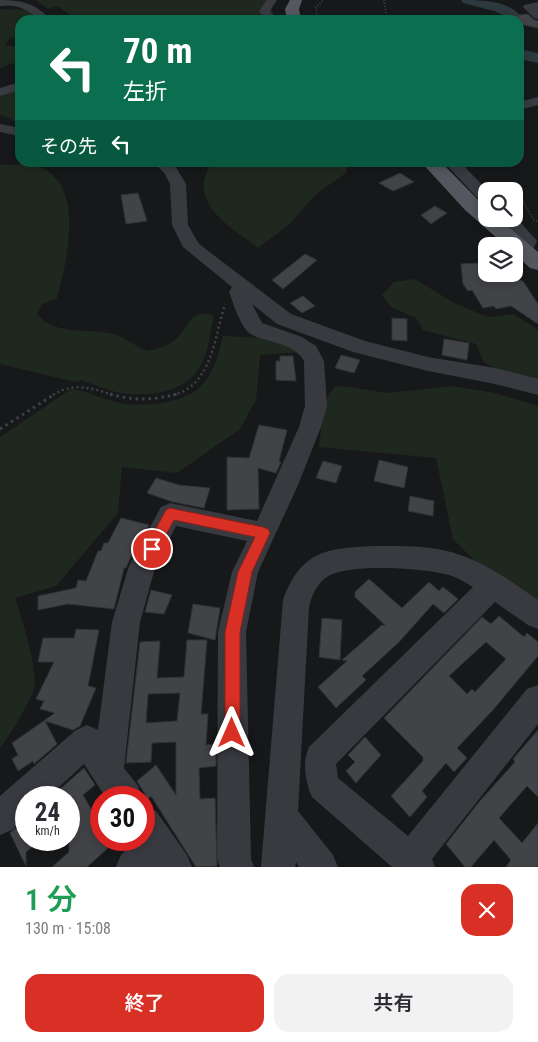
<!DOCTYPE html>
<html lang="ja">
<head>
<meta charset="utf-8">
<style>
	body { margin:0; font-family:"Roboto Condensed","Noto Sans JP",sans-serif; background:#f2f2f3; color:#2b2b33; height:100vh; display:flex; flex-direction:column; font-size:19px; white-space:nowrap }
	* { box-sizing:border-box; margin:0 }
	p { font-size:16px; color:#7c7c81 }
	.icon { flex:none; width:28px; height:28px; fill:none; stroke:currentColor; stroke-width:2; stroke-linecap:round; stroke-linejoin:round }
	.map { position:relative; height:867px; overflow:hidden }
	.sheet { display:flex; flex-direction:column; background:#fff; flex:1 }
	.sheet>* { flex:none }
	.guide { position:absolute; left:15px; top:15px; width:509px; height:152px; border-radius:15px; box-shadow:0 2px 8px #0003; background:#0b6e4f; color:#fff; overflow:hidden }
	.tools { position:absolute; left:478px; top:182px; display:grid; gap:10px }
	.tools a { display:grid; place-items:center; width:45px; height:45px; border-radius:10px; background:#fff; box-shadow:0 2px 8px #0003; font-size:25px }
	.speed { position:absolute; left:15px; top:786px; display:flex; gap:10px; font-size:25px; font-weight:700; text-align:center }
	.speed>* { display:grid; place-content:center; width:65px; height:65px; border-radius:50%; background:#fff; box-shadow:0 2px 8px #0003; line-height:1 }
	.speed small { font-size:12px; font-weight:400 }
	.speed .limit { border:8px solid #d22; background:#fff; color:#111 }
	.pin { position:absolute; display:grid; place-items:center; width:42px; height:42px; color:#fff; margin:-21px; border:2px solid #fff; border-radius:50%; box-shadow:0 1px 5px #0007 }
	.me { position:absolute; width:55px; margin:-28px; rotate:0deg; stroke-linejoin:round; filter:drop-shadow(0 0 4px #0008) }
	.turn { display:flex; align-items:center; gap:18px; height:105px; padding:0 25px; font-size:22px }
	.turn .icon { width:65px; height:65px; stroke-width:2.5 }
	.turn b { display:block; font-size:35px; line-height:42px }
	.then { display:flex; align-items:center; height:48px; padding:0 25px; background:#0003; gap:10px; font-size:19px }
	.round { display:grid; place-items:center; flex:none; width:52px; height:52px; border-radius:15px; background:#f2f2f3 }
	.head { display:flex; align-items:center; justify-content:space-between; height:85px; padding:0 25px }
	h1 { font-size:30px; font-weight:600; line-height:38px; color:#1e9e55 }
	.button { display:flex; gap:10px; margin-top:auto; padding:10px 25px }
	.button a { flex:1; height:58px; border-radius:15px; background:#d93025; color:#fff; font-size:20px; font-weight:600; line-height:58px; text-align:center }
	.button a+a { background:#f2f2f3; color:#2b2b33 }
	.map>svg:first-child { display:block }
	.green { fill:#1f281f }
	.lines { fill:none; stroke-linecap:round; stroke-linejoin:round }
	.river { fill:#2c393f; fill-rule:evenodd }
	.building { fill:#414347; stroke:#313236; fill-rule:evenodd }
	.path-far2 { stroke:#3e4146; stroke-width:2; stroke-dasharray:1 2; stroke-linecap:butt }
	.path-far1 { stroke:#3e4146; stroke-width:2.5; stroke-dasharray:2 3; stroke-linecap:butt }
	.path { stroke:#3e4146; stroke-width:3; stroke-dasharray:2.5 4; stroke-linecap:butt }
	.minor { fill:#383a3f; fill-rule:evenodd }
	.major { fill:#54575e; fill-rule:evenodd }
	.route { fill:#d93025; stroke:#8d1f18 }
</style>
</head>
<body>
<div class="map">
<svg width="538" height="867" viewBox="0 0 538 867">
	<rect width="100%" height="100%" fill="#17181a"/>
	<!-- green -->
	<path class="green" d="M36 0H276L270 6 277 20H76L58 6 48 9Z
		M0 9 28 10 41 20H20V35L9 39 5 45 20 47V61L0 68Z
		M20 88V124L0 114V97L6 92Z
		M213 162H348V163L346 173 315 195 290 224 258 248C230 226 184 202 213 162Z
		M31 164C37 167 44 168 49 172 83 196 66 265 57 298L42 304 37 314C56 338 93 326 119 336 128 340 137 347 147 351 154 349 163 348 169 344 191 332 184 308 214 315 210 333 208 359 196 373 180 393 145 397 121 393 108 391 94 384 81 380L75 382 0 364V165Z
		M415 279 454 303 488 317 514 314 538 330V380L500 371 484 362 476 344 423 330 416 318 391 307 382 295 394 282Z
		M223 336 269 338 301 352 260 355 256 400 240 429 177 473 122 467 118 513 56 586 15 598C24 626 34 655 35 684 35 694 8 739 0 748V437L71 389C88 391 103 400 120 403 142 407 181 404 199 388 213 375 219 354 223 336Z
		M343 386 388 393 452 386 495 393 538 406V603L475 561 453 539 436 458 319 447 324 403 334 387Z"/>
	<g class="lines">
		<!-- river -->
		<path class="river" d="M461 0C479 0 507 0 520 15L516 20H502L505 16 494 11 463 3Z
			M519 49 538 53V63L519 59Z"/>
	</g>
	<!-- building -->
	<path class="building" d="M528 14 533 19 538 21V28L519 24V20H501V17Z
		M400 173 414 182 393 191 379 183Z
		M138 193 147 221 126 224 121 195Z
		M435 206 447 213 431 224 421 215Z
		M305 254 317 260 283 289 272 280Z
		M479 263 490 280 512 278 523 281 538 304V324L511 306 496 309 494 306 483 308 472 290 468 291 463 284 461 264Z
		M303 296 315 306 302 313 290 303Z
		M392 318 407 319V341L392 340Z
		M444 339 469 343 467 360 442 355Z
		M341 355 360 360 354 373 335 368Z
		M280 356H293L296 381 276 380V361H280Z
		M259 425 287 430 279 461 281 462 276 473 258 468 259 509 227 510V457L249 458Z
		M379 460 408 467 404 488 374 481Z
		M323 461 342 466 336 483 316 478Z
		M156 478 179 485 210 488 204 508 173 502 147 493Z
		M410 496 434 501 433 516 408 511Z
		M121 518 149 525 139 543H137L126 568H124L114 609 68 604 38 610V596L76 588 78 580 86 581 98 551H101L104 543H108Z
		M369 579 402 608 429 582 439 591 443 587 458 599 444 613 433 604 399 642 362 676 366 680 336 708 318 687 347 661 342 660 382 625 386 626 355 597V592Z
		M151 590 172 595 164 614 145 612Z
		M193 604 220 608 215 640 188 633Z
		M499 616 524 637 527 633 538 642V656L493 710 457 748 467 758 454 772 446 763 422 791 427 797 410 817 391 796 423 761V757L384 718 482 617 491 624ZM486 642 506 659 475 692 472 689 467 694 449 676Z
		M322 618 342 620 340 660 319 657Z
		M76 629 99 630 88 686 96 688 80 726 73 730 45 721 57 744 34 764 33 761 18 771 12 759 18 755 12 743 55 713 40 709 44 701 36 699 54 662H38L43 638H74Z
		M187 640H207L201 714H208L206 745 216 744V766L199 768 200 799 215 798 217 866 196 867 151 796 148 799 137 781 156 765 176 795V742L152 743 151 762 126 763 140 642 160 641 157 678 184 677ZM180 693 177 721 146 723 148 694Z
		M538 730V797L527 786 499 818 522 843 538 823V867H506L511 860 494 840 471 867H465L446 844 479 802 515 762 513 759Z
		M365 737 381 755 356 783 346 771 355 762 348 755Z
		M84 768 95 785 83 795 101 826V840H117L87 867H52L69 852V798H50Z
		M26 819V840H41L26 852V866L10 833Z"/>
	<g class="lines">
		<!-- path-far2 -->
		<path class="path-far2" d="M384 0 387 20
			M318 20 316 8 323 0
			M514 201H523L533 219 538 222"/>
		<!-- path-far1 -->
		<path class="path-far1" d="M53 395C73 382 92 388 113 395
			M173 395C212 386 215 335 225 304"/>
		<!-- path -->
		<path class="path" d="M110 394C133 401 154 400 177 394
			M0 429 55 394"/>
		<!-- minor -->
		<path class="minor" d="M0 0C20 0 37 3 50 20 33 20 35 13 21 8 14 5 7 6 0 6Z
			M267 0H277L270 11 276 20H265L259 11Z
			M538 2V19L534 18 523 7 524 5Z
			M20 82V90L0 96V88Z
			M538 97V105L519 110V102Z
			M0 124 20 128V136L0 132Z
			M154 162H170L177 169 186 184 188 225 199 244 291 314 365 341 428 357 495 368 538 379V395L495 384 428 371 353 352 277 324 252 304 262 323 302 337 316 346 324 361 327 406 321 427 298 485 258 572 246 632 251 859 254 867H220L217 859 218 632 232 572 247 541 176 526 155 568 140 622 124 768 138 786 142 798H106L84 764 47 798H26V817L12 830 0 835V796L76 730 87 725 98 730 112 622 129 566 161 507 170 503 257 521 299 427 305 406 304 361C293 340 258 343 247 331 238 320 234 305 229 292L232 287 183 247 172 225 170 184 165 174Z
			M444 162H460L488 191H486V203L480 201Z
			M514 215 537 241 530 256 524 257 518 256 515 252 519 241 501 219H514Z
			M374 546C399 546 426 545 451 552 483 561 511 581 538 600V629L528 625 495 602 336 764 338 778 408 836 527 689 538 685V724L432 859 435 867H392L312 797C305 781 302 763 309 747L473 587C466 583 457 577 449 575 423 568 357 564 333 574 319 579 312 594 309 607L298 811 333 855 338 867H299L296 862 295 867H261L283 600C301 551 326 548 374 546Z
			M144 806 156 811 187 855 192 867H116L121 855 136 840H144Z"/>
		<!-- major -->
		<path class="major" d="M290 0H302L299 9 301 20H287L285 9Z
			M421 162H441L486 208V219H499L538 252V270L530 268 514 253V246H506L465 210Z"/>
	</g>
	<!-- route -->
	<path class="route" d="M170 508 263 527 268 529 270 533 252 572 240 632V733L238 739 232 741 227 739 225 733V632L238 572 255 537 174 520 156 553 152 555 147 553 145 549 147 545 166 510Z"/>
</svg>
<div class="tools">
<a><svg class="icon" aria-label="search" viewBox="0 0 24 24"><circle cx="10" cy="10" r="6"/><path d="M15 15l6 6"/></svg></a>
<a><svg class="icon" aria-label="layers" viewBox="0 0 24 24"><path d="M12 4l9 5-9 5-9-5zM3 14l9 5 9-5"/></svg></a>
</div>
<div class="speed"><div>24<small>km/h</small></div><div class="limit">30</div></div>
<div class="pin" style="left:152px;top:549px;background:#d93025"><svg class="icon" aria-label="arrive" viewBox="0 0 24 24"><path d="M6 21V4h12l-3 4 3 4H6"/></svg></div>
<svg class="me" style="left:232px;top:733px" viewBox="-20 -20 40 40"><path d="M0-17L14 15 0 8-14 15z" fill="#d93025" stroke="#fff" stroke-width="4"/></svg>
<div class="guide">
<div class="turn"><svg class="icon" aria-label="left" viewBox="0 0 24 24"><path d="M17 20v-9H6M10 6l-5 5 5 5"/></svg><div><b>70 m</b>左折</div></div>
<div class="then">その先<svg class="icon" aria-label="left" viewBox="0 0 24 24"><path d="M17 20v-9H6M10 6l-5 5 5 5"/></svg></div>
</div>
</div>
<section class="sheet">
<div class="head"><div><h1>1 分</h1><p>130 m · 15:08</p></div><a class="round" style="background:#d93025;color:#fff"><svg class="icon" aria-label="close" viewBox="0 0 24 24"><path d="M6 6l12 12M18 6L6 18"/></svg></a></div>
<div class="button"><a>終了</a><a>共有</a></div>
</section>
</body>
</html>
